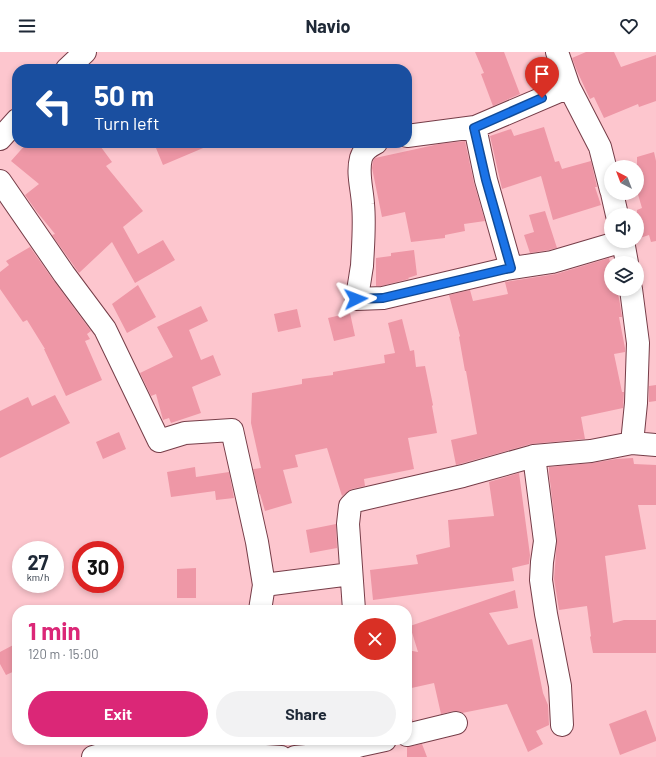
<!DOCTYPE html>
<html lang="en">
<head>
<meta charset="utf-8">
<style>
	body { margin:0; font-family:Barlow,sans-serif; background:#f2f2f3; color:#1f2937; height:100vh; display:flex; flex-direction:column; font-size:15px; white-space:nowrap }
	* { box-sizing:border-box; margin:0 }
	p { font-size:13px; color:#747a83 }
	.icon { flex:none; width:22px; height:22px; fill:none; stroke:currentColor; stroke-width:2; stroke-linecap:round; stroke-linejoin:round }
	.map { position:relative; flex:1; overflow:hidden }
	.drawer { position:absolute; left:12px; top:553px; width:400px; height:140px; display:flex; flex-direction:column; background:#fff; border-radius:16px; box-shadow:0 2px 6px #0003 }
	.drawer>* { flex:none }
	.banner { position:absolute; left:12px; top:12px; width:400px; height:84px; border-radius:16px; box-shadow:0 2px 6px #0003; background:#1a4fa0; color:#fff; overflow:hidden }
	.needle { width:26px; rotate:318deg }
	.tools { position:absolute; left:604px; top:108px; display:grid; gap:8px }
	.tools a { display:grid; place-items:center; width:40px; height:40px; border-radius:50%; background:#fff; box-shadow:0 2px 6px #0003; font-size:20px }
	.speed { position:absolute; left:12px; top:489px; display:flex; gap:8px; font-size:20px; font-weight:700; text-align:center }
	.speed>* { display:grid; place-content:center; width:52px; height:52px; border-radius:50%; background:#fff; box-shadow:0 2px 6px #0003; line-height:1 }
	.speed small { font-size:10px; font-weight:400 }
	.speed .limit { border:6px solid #d22; background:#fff; color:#111 }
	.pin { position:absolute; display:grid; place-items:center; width:34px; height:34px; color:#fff; margin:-41px -17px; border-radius:50% 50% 50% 0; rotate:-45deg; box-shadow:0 0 4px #0007 }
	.pin .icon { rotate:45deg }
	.me { position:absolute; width:44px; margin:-22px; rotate:87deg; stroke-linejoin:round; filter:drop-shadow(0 0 3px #0008) }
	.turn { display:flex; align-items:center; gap:14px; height:84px; padding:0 16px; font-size:18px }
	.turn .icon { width:52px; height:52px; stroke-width:2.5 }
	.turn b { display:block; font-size:28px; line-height:34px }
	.round { display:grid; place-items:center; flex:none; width:42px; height:42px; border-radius:21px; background:#f2f2f3 }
	.summary { display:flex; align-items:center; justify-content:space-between; height:68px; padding:0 16px }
	h1 { font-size:24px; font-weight:700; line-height:30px; color:#db2777 }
	.primary-button { display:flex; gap:8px; margin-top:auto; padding:8px 16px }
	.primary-button a { flex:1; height:46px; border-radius:24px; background:#db2777; color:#fff; font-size:16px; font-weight:700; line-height:46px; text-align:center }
	.primary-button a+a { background:#f2f2f3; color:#1f2937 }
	header { display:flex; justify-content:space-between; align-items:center; height:52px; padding:0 16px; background:#fff; font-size:18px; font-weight:700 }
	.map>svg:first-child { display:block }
	.building { fill:#ee97a6 }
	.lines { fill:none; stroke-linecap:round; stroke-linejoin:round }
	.minor-casing { stroke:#763d48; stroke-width:24 }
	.minor { stroke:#fff; stroke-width:22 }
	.route-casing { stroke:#114b97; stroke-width:10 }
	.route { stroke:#1a73e8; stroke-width:7 }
</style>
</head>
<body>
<header><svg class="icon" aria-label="menu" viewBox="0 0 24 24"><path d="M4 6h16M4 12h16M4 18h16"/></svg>Navio<svg class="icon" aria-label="heart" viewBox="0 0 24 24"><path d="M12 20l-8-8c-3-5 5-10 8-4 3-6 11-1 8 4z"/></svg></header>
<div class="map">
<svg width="656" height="705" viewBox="0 0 656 705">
	<rect width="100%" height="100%" fill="#fdc6ce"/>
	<!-- building -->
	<path class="building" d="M475 0H504L520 42 493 54 481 22 484 21Z
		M586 0H614L621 15 656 3V49L639 55 638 52 604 66 594 45 590 47 577 19 572 6Z
		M544 75 555 110 559 109 562 117 591 109 597 135H595L601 153 553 168 541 124 502 137 490 84 511 77 514 84Z
		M465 89 474 131 485 169 464 172 465 179 445 183V186L411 190 405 160 382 165 372 116 373 109 375 106 398 101 439 92Z
		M27 91H98L112 110 106 114 143 159 123 175 138 202 163 188 175 208 135 231 112 190 79 221 52 183 55 182 37 160 25 143 39 132 11 109Z
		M167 91H215L163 113 156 96Z
		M654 100 656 109V189L651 190 649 183 637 187V158L642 156 637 139V105Z
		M545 159 557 196 549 198 530 201 524 183 534 180 529 163Z
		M30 195 54 229 91 279 87 282 90 287 85 289 102 328 66 344 44 297H45L27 268 23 270 0 237V220L9 213 6 209Z
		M414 198 417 223 408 226 409 227 381 234H376V206L391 204V201Z
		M609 206 611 214V237H617L620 252 622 265H619L625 296V300L614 302 622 340H624L623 356 581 365 585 387 531 392 456 413 451 388 477 382 466 319H465L459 285 460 284 449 243 470 238 473 249 508 242 505 230 556 222Z
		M138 233 156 265 127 281 112 252Z
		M201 254 208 269 189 278 201 308 213 303 221 323 192 335 201 361 171 371 169 366 163 368 156 342 151 344 140 321 173 305 157 275Z
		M297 257 301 275 278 280 274 262Z
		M350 261 355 284 334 289 328 266Z
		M402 267 410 299 414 298 416 315 425 314 433 353 432 354 437 381 408 386 414 417 364 427 365 434 352 437 342 444 327 396 295 403 298 415 283 418 292 451 265 459 260 442H259L253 417 261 416 251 371 252 341 302 332V327L333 323V320L385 311 384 303 395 301 388 271Z
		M656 333V349L649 350V334Z
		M55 343 70 371 0 406V359L28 345 32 354Z
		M119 380 126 397 103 407 96 390Z
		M633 406 634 412 656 413V453H638L646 497 605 504 613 571 624 568H656V601H593L590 585 591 584 587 554 559 558 554 527 557 487 549 421V415L592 411 616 407Z
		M195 415 196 425 229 420 234 446 216 448 215 439 171 445 167 420Z
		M519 421 530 503 529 512 512 516 514 529 373 548 370 518 418 512 416 503 450 495 448 468 494 464 489 430Z
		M336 472 337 496 310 501 306 478Z
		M196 516V546H177V517Z
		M515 538 518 556 489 561 508 593 532 587 543 641 548 653 549 673 536 679 543 692 528 700 507 652 462 661 459 659H453L441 662 434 631 407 637V598L418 600 410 574Z
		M17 591V618L6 623 0 612V600Z
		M407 657H408L413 669 407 670Z
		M646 658 656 686V689L620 703 609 672Z
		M422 692 427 705H407V695Z"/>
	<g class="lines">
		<!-- minor casing -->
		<g class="minor-casing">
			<path id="minor" d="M557 0 569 35 600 95 611 138
				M67 17 85 0
				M475 75 486 128 511 216
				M407 84 475 75 569 35
				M0 87 17 68
				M376 91C370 94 363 99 361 106 357 121 362 136 363 152 365 172 363 193 362 214 360 225 359 236 356 247L383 246 506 217 552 210 623 189 627 211
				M0 129 64 222 105 277 159 389 185 381 232 378 257 490 264 533 260 558
				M612 141 617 163
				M631 237 638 291 636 351 632 391
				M534 404 545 489 542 510 541 528 546 562 560 634 562 673
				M264 533 351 522
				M354 558 348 472 350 454 355 449 463 424 534 404 591 399 632 391 656 393
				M407 683 456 671
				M93 705 127 695 160 698H204L234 702 281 705
				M295 705 330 702 362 693 385 688"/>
		</g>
		<!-- minor -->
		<use href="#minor" class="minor"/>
	</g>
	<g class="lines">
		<!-- route casing -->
		<g class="route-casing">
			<path id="route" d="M356 247 383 246 506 217 511 216 486 128 474 76 542 46"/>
		</g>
		<!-- route -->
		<use href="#route" class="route"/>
	</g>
</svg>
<div class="tools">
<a><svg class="needle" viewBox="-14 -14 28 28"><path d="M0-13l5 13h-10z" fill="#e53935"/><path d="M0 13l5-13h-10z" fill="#747a83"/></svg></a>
<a><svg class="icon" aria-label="sound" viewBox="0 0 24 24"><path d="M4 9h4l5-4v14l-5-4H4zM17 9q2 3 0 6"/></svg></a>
<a><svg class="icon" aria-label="layers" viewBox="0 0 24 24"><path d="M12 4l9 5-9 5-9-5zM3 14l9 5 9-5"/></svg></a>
</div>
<div class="speed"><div>27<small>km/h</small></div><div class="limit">30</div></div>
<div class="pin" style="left:542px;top:46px;background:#d93025"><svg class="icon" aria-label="arrive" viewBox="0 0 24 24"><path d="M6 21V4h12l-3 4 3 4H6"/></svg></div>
<svg class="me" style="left:356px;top:247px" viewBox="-20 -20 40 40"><path d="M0-17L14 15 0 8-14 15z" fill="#1a73e8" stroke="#fff" stroke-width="4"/></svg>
<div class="banner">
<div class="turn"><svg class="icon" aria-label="left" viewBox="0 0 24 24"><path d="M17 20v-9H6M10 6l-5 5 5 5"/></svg><div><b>50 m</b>Turn left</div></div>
</div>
<section class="drawer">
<div class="summary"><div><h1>1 min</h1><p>120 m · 15:00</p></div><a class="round" style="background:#d93025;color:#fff"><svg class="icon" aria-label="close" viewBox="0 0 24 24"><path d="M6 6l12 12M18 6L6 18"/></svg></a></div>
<div class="primary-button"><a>Exit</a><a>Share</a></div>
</section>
</div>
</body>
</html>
